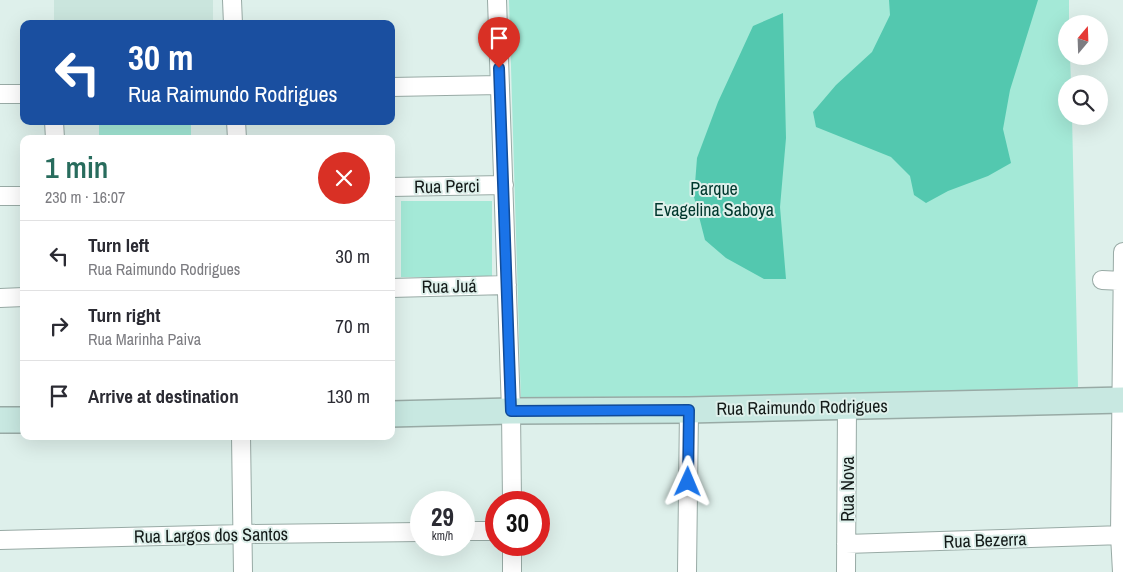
<!DOCTYPE html>
<html lang="en">
<head>
<meta charset="utf-8">
<style>
	body { margin:0; font-family:"Archivo Narrow",sans-serif; background:#f2f2f3; color:#2b2b33; height:100vh; display:flex; flex-direction:column; font-size:19px; white-space:nowrap }
	* { box-sizing:border-box; margin:0 }
	p { font-size:16px; color:#7c7c81 }
	.icon { flex:none; width:28px; height:28px; fill:none; stroke:currentColor; stroke-width:2; stroke-linecap:round; stroke-linejoin:round }
	.map { position:relative; flex:1; overflow:hidden }
	.sheet { position:absolute; left:20px; top:135px; width:375px; height:305px; display:flex; flex-direction:column; background:#fff; border-radius:10px; box-shadow:0 5px 20px #0002 }
	.sheet>* { flex:none }
	.top-card { position:absolute; left:20px; top:20px; width:375px; height:105px; border-radius:10px; box-shadow:0 5px 20px #0002; background:#1a4fa0; color:#fff; overflow:hidden }
	.needle { width:32px; rotate:19deg }
	.buttons { position:absolute; left:1058px; top:15px; display:grid; gap:10px }
	.buttons a { display:grid; place-items:center; width:50px; height:50px; border-radius:50%; background:#fff; box-shadow:0 5px 20px #0002; font-size:25px }
	.speed { position:absolute; left:410px; top:491px; display:flex; gap:10px; font-size:25px; font-weight:700; text-align:center }
	.speed>* { display:grid; place-content:center; width:65px; height:65px; border-radius:50%; background:#fff; box-shadow:0 5px 20px #0002; line-height:1 }
	.speed small { font-size:12px; font-weight:400 }
	.speed .limit { border:8px solid #d22; background:#fff; color:#111 }
	.pin { position:absolute; display:grid; place-items:center; width:42px; height:42px; color:#fff; margin:-51px -21px; border-radius:50% 50% 50% 0; rotate:-45deg; box-shadow:0 0 5px #0007 }
	.pin .icon { rotate:45deg }
	.me { position:absolute; width:55px; margin:-28px; rotate:1deg; stroke-linejoin:round; filter:drop-shadow(0 0 4px #0008) }
	.turn { display:flex; align-items:center; gap:18px; height:105px; padding:0 25px; font-size:22px }
	.turn .icon { width:65px; height:65px; stroke-width:2.5 }
	.turn b { display:block; font-size:35px; line-height:42px }
	.round { display:grid; place-items:center; flex:none; width:52px; height:52px; border-radius:26px; background:#f2f2f3 }
	.head { display:flex; align-items:center; justify-content:space-between; height:85px; padding:0 25px }
	h1 { font-size:30px; font-weight:600; line-height:38px; color:#286c5d }
	ul { padding:0; list-style:none }
	li { display:flex; align-items:center; gap:15px; height:70px; padding:0 25px; border-top:1px solid #e1e1e2 }
	li div { flex:1 }
	li b { display:block; font-size:19px }
	li em { font-style:normal }
	.map>svg:first-child { display:block }
	.built { fill:#cae5dd }
	.green { fill:#a4e9d7 }
	.water { fill:#53c8af }
	.lines { fill:none; stroke-linecap:round; stroke-linejoin:round }
	.street-casing { stroke:#98aaa5; stroke-width:20 }
	.secondary-casing { stroke:#98aaa5; stroke-width:28 }
	.street { stroke:#fff; stroke-width:18 }
	.secondary { stroke:#c8e8e1; stroke-width:25 }
	.route-casing { stroke:#114b97; stroke-width:12 }
	.route { stroke:#1a73e8; stroke-width:9 }
	.labels { text-anchor:middle; dominant-baseline:central; stroke-width:4; stroke-linejoin:round; paint-order:stroke }
	.street-label { font-size:18px; fill:#141b19; stroke:#def0eb }
	.park-label { font-size:18px; fill:#00372d; stroke:#def0eb }
</style>
</head>
<body>
<div class="map">
<svg width="1123" height="572" viewBox="0 0 1123 572">
	<rect width="100%" height="100%" fill="#def0eb"/>
	<!-- built -->
	<path class="built" d="M54 0H213V24H54Z"/>
	<!-- green -->
	<path class="green" d="M509 0H1069V24H1066V56H1070L1071 84H1066V116H1072L1078 387 521 403Z
		M99 121H191V139H99Z
		M401 201H492V277H401Z"/>
	<!-- water -->
	<path class="water" d="M889 0H1038L1010 90 1003 129 1011 163 988 176 948 191 926 203 914 195 910 176 891 157 816 127 813 112 836 85 872 52 890 15Z
		M783 13 786 138 780 207 786 279H764L726 258 705 240 694 197 697 158 718 102 753 26Z"/>
	<g class="lines">
		<!-- street casing -->
		<g class="street-casing">
			<path id="street" d="M232 0 233 24
				M497 0 511 411 512 502
				M391 87 500 85
				M0 94H24
				M54 121 55 139
				M236 121 237 139
				M391 187 504 185
				M0 196H24
				M1102 280 1123 281
				M391 288 507 285
				M0 298 24 297
				M241 436 243 572
				M464 531H496
				M0 540 243 534 421 532
				M846 544 1123 535
				M512 545V572
				M687 572 689 410
				M846 572 847 406
				M1122 572 1120 535 1123 252"/>
		</g>
		<!-- secondary casing -->
		<g class="secondary-casing">
			<path id="secondary" d="M391 414 511 411 689 410 1123 400
				M0 420H24"/>
		</g>
		<!-- street -->
		<use href="#street" class="street"/>
		<!-- secondary -->
		<use href="#secondary" class="secondary"/>
	</g>
	<g class="lines">
		<!-- route casing -->
		<g class="route-casing">
			<path id="route" d="M499 68 511 411 689 410 688 482"/>
		</g>
		<!-- route -->
		<use href="#route" class="route"/>
	</g>
	<g class="labels">
		<!-- street labels -->
		<g class="street-label">
			<text transform="translate(447 186) rotate(-1)">Rua Perci</text>
			<text transform="translate(449 286) rotate(-1)">Rua Juá</text>
			<text transform="translate(802 407) rotate(-1)">Rua Raimundo Rodrigues</text>
			<text transform="translate(847 489) rotate(-90)">Rua Nova</text>
			<text transform="translate(211 535) rotate(-1)">Rua Largos dos Santos</text>
			<text transform="translate(985 540) rotate(-2)">Rua Bezerra</text>
		</g>
		<!-- park labels -->
		<g class="park-label">
			<text x="714" y="188">Parque<tspan x="714" dy="21">Evagelina Saboya</tspan></text>
		</g>
	</g>
</svg>
<div class="buttons">
<a><svg class="needle" viewBox="-14 -14 28 28"><path d="M0-13l5 13h-10z" fill="#e53935"/><path d="M0 13l5-13h-10z" fill="#7c7c81"/></svg></a>
<a><svg class="icon" aria-label="search" viewBox="0 0 24 24"><circle cx="10" cy="10" r="6"/><path d="M15 15l6 6"/></svg></a>
</div>
<div class="speed"><div>29<small>km/h</small></div><div class="limit">30</div></div>
<div class="pin" style="left:499px;top:68px;background:#d93025"><svg class="icon" aria-label="arrive" viewBox="0 0 24 24"><path d="M6 21V4h12l-3 4 3 4H6"/></svg></div>
<svg class="me" style="left:688px;top:482px" viewBox="-20 -20 40 40"><path d="M0-17L14 15 0 8-14 15z" fill="#1a73e8" stroke="#fff" stroke-width="4"/></svg>
<div class="top-card">
<div class="turn"><svg class="icon" aria-label="left" viewBox="0 0 24 24"><path d="M17 20v-9H6M10 6l-5 5 5 5"/></svg><div><b>30 m</b>Rua Raimundo Rodrigues</div></div>
</div>
<section class="sheet">
<div class="head"><div><h1>1 min</h1><p>230 m · 16:07</p></div><a class="round" style="background:#d93025;color:#fff"><svg class="icon" aria-label="close" viewBox="0 0 24 24"><path d="M6 6l12 12M18 6L6 18"/></svg></a></div>
<ul>
<li><svg class="icon" aria-label="left" viewBox="0 0 24 24"><path d="M17 20v-9H6M10 6l-5 5 5 5"/></svg><div><b>Turn left</b><p>Rua Raimundo Rodrigues</p></div><em>30 m</em></li>
<li><svg class="icon" aria-label="right" viewBox="0 0 24 24"><path d="M7 20v-9h11M14 6l5 5-5 5"/></svg><div><b>Turn right</b><p>Rua Marinha Paiva</p></div><em>70 m</em></li>
<li><svg class="icon" aria-label="arrive" viewBox="0 0 24 24"><path d="M6 21V4h12l-3 4 3 4H6"/></svg><div><b>Arrive at destination</b></div><em>130 m</em></li>
</ul>
</section>
</div>
</body>
</html>
